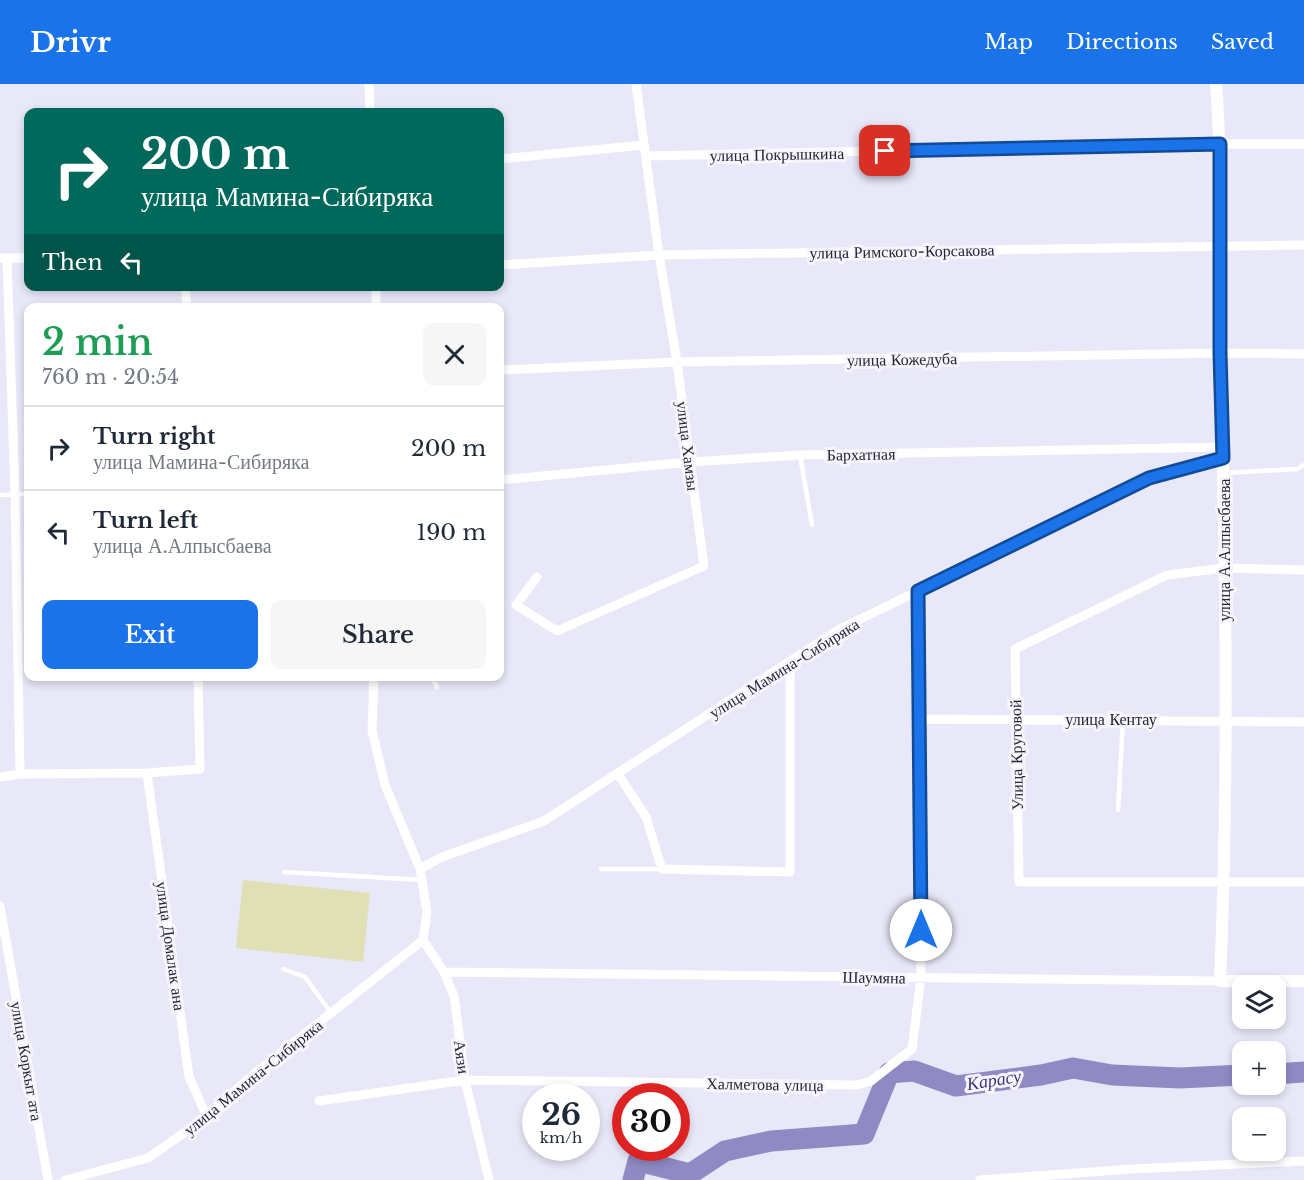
<!DOCTYPE html>
<html lang="en">
<head>
<meta charset="utf-8">
<style>
	body { margin:0; font-family:"Libre Baskerville",serif; background:#f6f6f7; color:#1f2937; height:100vh; display:flex; flex-direction:column; font-size:22px; white-space:nowrap }
	* { box-sizing:border-box; margin:0 }
	p { font-size:20px; color:#747a83 }
	.icon { flex:none; width:33px; height:33px; fill:none; stroke:currentColor; stroke-width:2; stroke-linecap:round; stroke-linejoin:round }
	.map { position:relative; flex:1; overflow:hidden }
	.drawer { position:absolute; left:24px; top:219px; width:480px; height:378px; display:flex; flex-direction:column; background:#fff; border-radius:12px; box-shadow:0 3px 9px #0003 }
	.drawer>* { flex:none }
	.banner { position:absolute; left:24px; top:24px; width:480px; height:183px; border-radius:12px; box-shadow:0 3px 9px #0003; background:#00695c; color:#fff; overflow:hidden }
	.tools { position:absolute; left:1232px; top:891px; display:grid; gap:12px }
	.tools a { display:grid; place-items:center; width:54px; height:54px; border-radius:12px; background:#fff; box-shadow:0 3px 9px #0003; font-size:30px }
	.speed { position:absolute; left:522px; top:999px; display:flex; gap:12px; font-size:30px; font-weight:700; text-align:center }
	.speed>* { display:grid; place-content:center; width:78px; height:78px; border-radius:50%; background:#fff; box-shadow:0 3px 9px #0003; line-height:1 }
	.speed small { font-size:15px; font-weight:400 }
	.speed .limit { border:9px solid #d22; background:#fff; color:#111 }
	.pin { position:absolute; display:grid; place-items:center; width:51px; height:51px; color:#fff; margin:-26px; border-radius:12px; box-shadow:0 3px 9px #0006 }
	.me { position:absolute; width:66px; margin:-33px; rotate:0deg; stroke-linejoin:round; filter:drop-shadow(0 0 4px #0008) }
	.turn { display:flex; align-items:center; gap:21px; height:126px; padding:0 18px; font-size:27px }
	.turn .icon { width:78px; height:78px; stroke-width:2.5 }
	.turn b { display:block; font-size:42px; line-height:51px }
	.then { display:flex; align-items:center; height:57px; padding:0 18px; background:#0003; gap:12px; font-size:22px }
	.round { display:grid; place-items:center; flex:none; width:63px; height:63px; border-radius:12px; background:#f6f6f7 }
	.headline { display:flex; align-items:center; justify-content:space-between; height:102px; padding:0 18px }
	h1 { font-size:36px; font-weight:600; line-height:45px; color:#1e9e55 }
	.action { display:flex; gap:12px; margin-top:auto; padding:12px 18px }
	.action a { flex:1; height:69px; border-radius:12px; background:#1a73e8; color:#fff; font-size:24px; font-weight:600; line-height:69px; text-align:center }
	.action a+a { background:#f6f6f7; color:#1f2937 }
	ul { padding:0; list-style:none }
	li { display:flex; align-items:center; gap:18px; height:84px; padding:0 18px; border-top:2px solid #e0e1e3 }
	li div { flex:1 }
	li b { display:block; font-size:22px }
	li em { font-style:normal }
	header { display:flex; align-items:center; gap:36px; box-sizing:border-box; height:84px; padding:0 30px; background:#1a73e8; color:#fff }
	header strong { font-size:28px }
	nav { display:flex; gap:33px; margin-inline-start:auto; font-size:21px }
	.map>svg:first-child { display:block }
	.green { fill:#dfe0b3 }
	.lines { fill:none; stroke-linecap:round; stroke-linejoin:round }
	.river { stroke:#8f8ac4; stroke-width:21 }
	.service { stroke:#fff; stroke-width:4.5 }
	.minor { stroke:#fff; stroke-width:9 }
	.tertiary { stroke:#fff; stroke-width:12 }
	.route-casing { stroke:#114b97; stroke-width:15 }
	.route { stroke:#1a73e8; stroke-width:10 }
	.labels { text-anchor:middle; dominant-baseline:central; stroke-width:6; stroke-linejoin:round; paint-order:stroke }
	.street-label { font-size:16px; fill:#262534; stroke:#f7f6ff }
	.water-label { font-size:18px; font-style:italic; fill:#40337a; stroke:#f7f6ff }
</style>
</head>
<body>
<header>
<strong>Drivr</strong>
<nav><a>Map</a><a>Directions</a><a>Saved</a></nav>
</header>
<div class="map">
<svg width="1304" height="1096" viewBox="0 0 1304 1096">
	<rect width="100%" height="100%" fill="#e9e8f9"/>
	<!-- green -->
	<path class="green" d="M243 796 370 809 363 878 236 864Z"/>
	<g class="lines">
		<!-- river -->
		<path class="river" d="M1275 990 1304 988
			M633 1096 638 1077 690 1090 725 1067 771 1057 864 1050 889 989 914 987 956 1002 1041 991 1073 984 1112 991 1180 994 1242 991"/>
		<!-- service -->
		<path class="service" d="M800 371 812 441
			M1224 389 1297 385 1304 381
			M0 411 28 410
			M431 592 437 603
			M1118 726 1123 635
			M601 785H662
			M284 788 422 796
			M283 885 305 893 331 929"/>
		<!-- minor -->
		<path class="minor" d="M369 0 370 28
			M646 72 1220 60H1304
			M500 75 644 61
			M0 174H28
			M500 181 659 171 1304 161
			M185 202 187 224
			M376 202V224
			M500 286 677 278 1220 269 1304 270
			M500 396 690 378 800 371 1224 363
			M1304 486 1225 484 1167 491 1015 565 1019 798H1304
			M537 493 516 521 557 547 704 482 677 278 659 171 636 0
			M374 592 372 646 385 701 420 785 427 828 423 856
			M919 635 1304 638
			M147 689 189 993 206 1031
			M20 690 147 689 200 685 198 592
			M618 690 646 733 662 785 790 788V578
			M0 693 20 690 15 410 7 174
			M420 785 442 773 544 737 838 546 1149 394 1223 374
			M0 822 48 1096
			M423 856 444 888 454 912 465 996 489 1096
			M444 888 1220 897
			M319 1017 465 996 857 1001 871 997 912 965 921 893 918 507
			M65 1096 148 1074 191 1044 258 987 423 856
			M980 1096 1132 1085 1304 1077"/>
		<!-- tertiary -->
		<path class="tertiary" d="M1216 0C1223 91 1218 181 1220 272 1226 480 1229 689 1220 897H1304"/>
	</g>
	<g class="lines">
		<!-- route casing -->
		<g class="route-casing">
			<path id="route" d="M885 67 1220 60V269L1223 374 1149 394 918 507 921 846"/>
		</g>
		<!-- route -->
		<use href="#route" class="route"/>
	</g>
	<g class="labels">
		<!-- street labels -->
		<g class="street-label">
			<text transform="translate(777 70) rotate(-1)">улица Покрышкина</text>
			<text transform="translate(902 167) rotate(-1)">улица Римского-Корсакова</text>
			<text transform="translate(902 275) rotate(-1)">улица Кожедуба</text>
			<text transform="translate(688 362) rotate(83)">улица Хамзы</text>
			<text transform="translate(861 370) rotate(-1)">Бархатная</text>
			<text transform="translate(1224 466) rotate(-90)">улица А.Алпысбаева</text>
			<text transform="translate(784 584) rotate(-32)">улица Мамина-Сибиряка</text>
			<text x="1111" y="635">улица Кентау</text>
			<text transform="translate(1016 671) rotate(-91)">Улица Круговой</text>
			<text transform="translate(171 862) rotate(82)">улица Домалак ана</text>
			<text transform="translate(874 893) rotate(1)">Шаумяна</text>
			<text transform="translate(462 973) rotate(82)">Аязи</text>
			<text transform="translate(27 977) rotate(80)">улица Коркыт ата</text>
			<text transform="translate(253 993) rotate(-39)">улица Мамина-Сибиряка</text>
			<text transform="translate(765 1000) rotate(1)">Халметова улица</text>
		</g>
		<!-- water labels -->
		<g class="water-label">
			<text transform="translate(994 996) rotate(-9)">Карасу</text>
		</g>
	</g>
</svg>
<div class="tools">
<a><svg class="icon" aria-label="layers" viewBox="0 0 24 24"><path d="M12 4l9 5-9 5-9-5zM3 14l9 5 9-5"/></svg></a>
<a>+</a>
<a>−</a>
</div>
<div class="speed"><div>26<small>km/h</small></div><div class="limit">30</div></div>
<div class="pin" style="left:885px;top:67px;background:#d93025"><svg class="icon" aria-label="arrive" viewBox="0 0 24 24"><path d="M6 21V4h12l-3 4 3 4H6"/></svg></div>
<svg class="me" style="left:921px;top:846px" viewBox="-20 -20 40 40"><circle r="19" fill="#fff"/><path d="M0-13L10 11 0 6-10 11z" fill="#1a73e8"/></svg>
<div class="banner">
<div class="turn"><svg class="icon" aria-label="right" viewBox="0 0 24 24"><path d="M7 20v-9h11M14 6l5 5-5 5"/></svg><div><b>200 m</b>улица Мамина-Сибиряка</div></div>
<div class="then">Then<svg class="icon" aria-label="left" viewBox="0 0 24 24"><path d="M17 20v-9H6M10 6l-5 5 5 5"/></svg></div>
</div>
<section class="drawer">
<div class="headline"><div><h1>2 min</h1><p>760 m · 20:54</p></div><a class="round"><svg class="icon" aria-label="close" viewBox="0 0 24 24"><path d="M6 6l12 12M18 6L6 18"/></svg></a></div>
<ul>
<li><svg class="icon" aria-label="right" viewBox="0 0 24 24"><path d="M7 20v-9h11M14 6l5 5-5 5"/></svg><div><b>Turn right</b><p>улица Мамина-Сибиряка</p></div><em>200 m</em></li>
<li><svg class="icon" aria-label="left" viewBox="0 0 24 24"><path d="M17 20v-9H6M10 6l-5 5 5 5"/></svg><div><b>Turn left</b><p>улица А.Алпысбаева</p></div><em>190 m</em></li>
</ul>
<div class="action"><a>Exit</a><a>Share</a></div>
</section>
</div>
</body>
</html>
